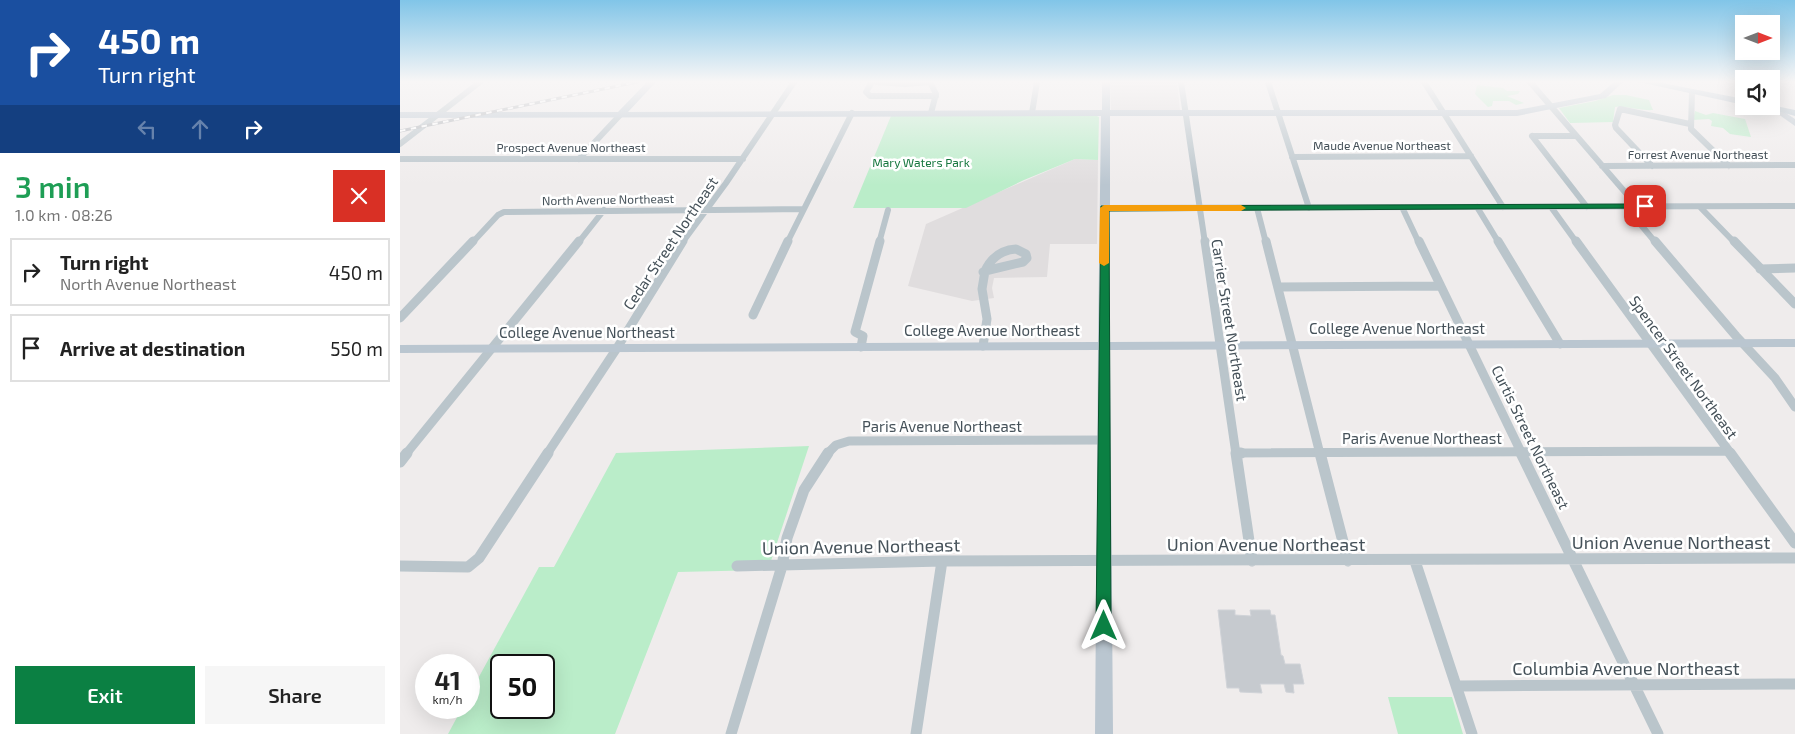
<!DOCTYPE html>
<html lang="en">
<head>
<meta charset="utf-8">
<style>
	body { margin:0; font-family:"Exo 2",sans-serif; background:#f6f6f6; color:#222; height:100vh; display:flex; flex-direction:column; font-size:19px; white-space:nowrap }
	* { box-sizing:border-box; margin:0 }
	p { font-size:16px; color:#767676 }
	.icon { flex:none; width:28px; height:28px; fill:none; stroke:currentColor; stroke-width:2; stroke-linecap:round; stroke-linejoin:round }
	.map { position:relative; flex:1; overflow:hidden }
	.side { display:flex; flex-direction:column; background:#fff; width:400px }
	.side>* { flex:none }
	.guide { background:#1a4fa0; color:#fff; overflow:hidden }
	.needle { width:32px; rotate:90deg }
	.fabs { position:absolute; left:1335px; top:15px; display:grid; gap:10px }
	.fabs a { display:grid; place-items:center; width:45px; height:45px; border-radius:0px; background:#fff; box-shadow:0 5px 20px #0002; font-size:25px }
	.speed { position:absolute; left:15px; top:654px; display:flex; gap:10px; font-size:25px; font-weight:700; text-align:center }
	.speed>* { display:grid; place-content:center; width:65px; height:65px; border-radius:50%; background:#fff; box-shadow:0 5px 20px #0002; line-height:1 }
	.speed small { font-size:12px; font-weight:400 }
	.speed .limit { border:2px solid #111; border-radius:8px; background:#fff; color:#111 }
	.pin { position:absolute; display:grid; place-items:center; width:42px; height:42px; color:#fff; margin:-21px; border-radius:10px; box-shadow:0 2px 8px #0006 }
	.me { position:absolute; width:55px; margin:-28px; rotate:0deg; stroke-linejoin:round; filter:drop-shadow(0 0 4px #0008) }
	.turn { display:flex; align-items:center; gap:18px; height:105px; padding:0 15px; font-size:22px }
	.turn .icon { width:65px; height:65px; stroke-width:2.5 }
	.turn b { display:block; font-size:35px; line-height:42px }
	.lanes { display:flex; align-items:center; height:48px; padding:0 15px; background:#0003; justify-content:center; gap:25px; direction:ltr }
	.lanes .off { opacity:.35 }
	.round { display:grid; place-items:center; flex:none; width:52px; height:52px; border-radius:0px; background:#f6f6f6 }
	.headline { display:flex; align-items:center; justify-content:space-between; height:85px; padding:0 15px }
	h1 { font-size:30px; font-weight:600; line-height:38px; color:#1e9e55 }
	.button { display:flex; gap:10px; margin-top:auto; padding:10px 15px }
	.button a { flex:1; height:58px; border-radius:0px; background:#0b8043; color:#fff; font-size:20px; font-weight:600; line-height:58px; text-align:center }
	.button a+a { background:#f6f6f6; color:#222 }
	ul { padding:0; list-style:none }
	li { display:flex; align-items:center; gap:15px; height:68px; margin:0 10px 8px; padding:0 5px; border:2px solid #e0e0e0; border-radius:0px }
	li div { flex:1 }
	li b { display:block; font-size:19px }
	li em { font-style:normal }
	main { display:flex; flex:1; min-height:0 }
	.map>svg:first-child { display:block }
	.education { fill:#e0ddde }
	.green { fill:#baedc9; fill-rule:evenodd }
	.building { fill:#c6cacf; stroke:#d0d3d8 }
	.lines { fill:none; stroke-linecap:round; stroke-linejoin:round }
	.street-far2 { stroke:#bac5cb; stroke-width:6 }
	.street-far1 { stroke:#bac5cb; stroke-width:9 }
	.street { stroke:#bac5cb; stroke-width:11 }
	.secondary { fill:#bac6d0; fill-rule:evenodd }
	.primary { fill:#acbecb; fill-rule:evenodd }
	.rail-casing { stroke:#aeb2b7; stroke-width:3 }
	.rail { stroke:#fff; stroke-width:2; stroke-dasharray:5.5; stroke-linecap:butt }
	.route { fill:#0b8043; stroke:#07532c }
	.slow { fill:#f59e0b }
	.labels { text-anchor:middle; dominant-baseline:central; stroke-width:5; stroke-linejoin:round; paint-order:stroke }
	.far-street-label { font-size:12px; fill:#455159; stroke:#fff }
	.far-park-label { font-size:12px; fill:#187840; stroke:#fff }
	.street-label { font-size:15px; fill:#455159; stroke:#fff }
	.near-street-label { font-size:18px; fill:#455159; stroke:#fff }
</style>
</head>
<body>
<main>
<section class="side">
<div class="guide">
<div class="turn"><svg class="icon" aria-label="right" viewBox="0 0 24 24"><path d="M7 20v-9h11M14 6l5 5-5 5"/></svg><div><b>450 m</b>Turn right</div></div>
<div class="lanes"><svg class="icon off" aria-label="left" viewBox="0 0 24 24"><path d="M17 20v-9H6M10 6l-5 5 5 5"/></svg><svg class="icon off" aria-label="ahead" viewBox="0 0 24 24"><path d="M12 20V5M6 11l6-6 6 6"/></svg><svg class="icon" aria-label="right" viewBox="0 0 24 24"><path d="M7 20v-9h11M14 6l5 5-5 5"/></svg></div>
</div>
<div class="headline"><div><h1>3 min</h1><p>1.0 km · 08:26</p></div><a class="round" style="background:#d93025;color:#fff"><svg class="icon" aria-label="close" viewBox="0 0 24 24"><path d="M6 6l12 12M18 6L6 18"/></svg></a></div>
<ul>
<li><svg class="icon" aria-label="right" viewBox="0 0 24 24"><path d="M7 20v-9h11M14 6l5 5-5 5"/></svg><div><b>Turn right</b><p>North Avenue Northeast</p></div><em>450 m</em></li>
<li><svg class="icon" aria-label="arrive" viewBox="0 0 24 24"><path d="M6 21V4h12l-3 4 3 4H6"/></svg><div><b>Arrive at destination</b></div><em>550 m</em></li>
</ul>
<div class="button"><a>Exit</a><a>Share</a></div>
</section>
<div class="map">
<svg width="1395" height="734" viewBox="0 0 1395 734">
	<rect width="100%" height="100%" fill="#efecec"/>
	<!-- education -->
	<path class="education" d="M710 82H777L780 110 711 111Z
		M675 159 698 160 697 244H650L647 277 594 278 592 288 594 298 572 301 508 286 526 224Z"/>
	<!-- green -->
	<path class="green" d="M1077 85 1103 88 1107 91H1120L1118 94 1107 96 1124 103 1116 105 1109 101H1093L1092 106 1088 107 1075 94Z
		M1213 95H1226L1249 100 1253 110C1240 111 1228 106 1215 107L1213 122 1170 123 1159 108 1195 101Z
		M1295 111 1306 115 1313 113 1345 119 1351 137 1330 134 1323 128 1311 126 1312 121 1309 119 1293 120Z
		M491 116H697L699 117 698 160 675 159 624 180 566 208H453Z
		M409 446 368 570 278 572 215 734H48L62 708H69V695L139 567H154L216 453ZM101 665H144V708H101Z
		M988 697H1052L1063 734H998Z"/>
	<!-- building -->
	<path class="building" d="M818 610H835V615L851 616 850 610H870L871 615H875L881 655 883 656 885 664H900L904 684H893L894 693 886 692 884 684H860L862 693 840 692 839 688H827Z"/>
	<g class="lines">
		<!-- street-far2 -->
		<path class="street-far2" d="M472 82 466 92 470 96H536
			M477 82 505 84 530 82
			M530 82 536 94 531 113
			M781 82 805 243
			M868 82 909 208
			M1024 82 1103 207
			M1130 82 1237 206
			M1292 92 1291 129 1329 166
			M632 113 637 82
			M1132 136 1187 207
			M1132 136H1176
			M0 144 80 82
			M892 157 1071 156
			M0 159H343
			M179 159 221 114
			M1202 166 1395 165
			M1252 166 1216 128 1215 125 1220 109 1290 124
			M1002 207 1019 243
			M1077 207 1099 243
			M1151 207 1177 243
			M1226 207 1256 243
			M1300 207 1335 243
			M704 208 1395 206
			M857 208 866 243
			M72 243 98 215 104 212 403 209
			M178 243 204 210
			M282 243 326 183 394 82
			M387 243 452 113
			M479 243 488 210"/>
		<!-- street-far1 -->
		<path class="street-far1" d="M805 241 836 454
			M866 241 920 454
			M1019 241 1122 454
			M1098 241 1160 344
			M1176 241 1331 454
			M1255 241 1336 336 1375 378 1395 407
			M1334 241 1395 304
			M616 249 626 254 627 258 623 262 585 271C591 258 601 250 616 249Z
			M1360 269 1395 268
			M583 272 585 271
			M878 287 1040 286
			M353 315 388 241
			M0 318 73 241
			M583 346 587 319 582 289 585 271
			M461 347 463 336 455 332 480 241
			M836 453 1328 451
			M6 454 179 241
			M147 454 217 348 283 241
			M427 454 436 445 449 441 704 440"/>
		<!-- street -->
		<path class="street" d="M836 453 852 561
			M836 453H841
			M920 453 948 561
			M1121 453 1258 734
			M1330 453 1395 543
			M0 462 7 453
			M1015 561 1072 734
			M0 566 68 567 79 558 148 453
			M337 566 542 561 1395 558
			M1058 686 1395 684
			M331 734 382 566 387 538 404 490 428 453
			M516 734 542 561"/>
		<!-- secondary -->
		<path class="secondary" d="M247 82H256L228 112 702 110V82H710V110H1117L1200 94 1214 82H1223L1206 98 1117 116H710V342L1395 339V347L710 350 713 734H695L698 350 0 353V345L698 342 701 116 0 118V112H218Z
			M1339 82H1344V85Z
			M1371 103 1395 119V126L1368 107 1371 106Z"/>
		<!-- primary -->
		<path class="primary" d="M1239 82H1257L1344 99V105Z
			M1371 105 1395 110V116L1359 106Z"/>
		<!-- rail casing -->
		<g class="rail-casing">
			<path id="rail" d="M0 131 237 82"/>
		</g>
		<!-- rail -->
		<use href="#rail" class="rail"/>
	</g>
	<!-- sky -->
	<linearGradient id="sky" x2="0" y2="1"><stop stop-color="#81c5e8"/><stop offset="0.44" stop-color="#f8f6f6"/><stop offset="1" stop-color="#f8f6f6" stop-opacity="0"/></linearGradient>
	<rect width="1395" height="185" fill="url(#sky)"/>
	<!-- route -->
	<path class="route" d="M1245 204H1248V208L709 211 711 626 709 632 704 634 699 632 696 626 701 206Z"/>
	<!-- slow -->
	<path class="slow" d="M704 205H841L846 208 841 211H709V263L704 266 699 263 700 208Z"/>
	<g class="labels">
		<!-- far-street labels -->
		<g class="far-street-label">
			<text x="982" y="145">Maude Avenue Northeast</text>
			<text x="171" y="147">Prospect Avenue Northeast</text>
			<text x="1298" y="154">Forrest Avenue Northeast</text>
			<text transform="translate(208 199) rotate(-1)">North Avenue Northeast</text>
		</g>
		<!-- far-park labels -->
		<g class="far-park-label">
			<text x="521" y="162">Mary Waters Park</text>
		</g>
		<!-- street labels -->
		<g class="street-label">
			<text transform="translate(270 243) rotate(-56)">Cedar Street Northeast</text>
			<text transform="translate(830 320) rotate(81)">Carrier Street Northeast</text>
			<text x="997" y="328">College Avenue Northeast</text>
			<text x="592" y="330">College Avenue Northeast</text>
			<text x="187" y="332">College Avenue Northeast</text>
			<text transform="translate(1284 367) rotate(54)">Spencer Street Northeast</text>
			<text x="542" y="426">Paris Avenue Northeast</text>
			<text transform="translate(1131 437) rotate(64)">Curtis Street Northeast</text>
			<text x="1022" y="438">Paris Avenue Northeast</text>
		</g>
		<!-- near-street labels -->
		<g class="near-street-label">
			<text x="1271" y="542">Union Avenue Northeast</text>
			<text x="866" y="544">Union Avenue Northeast</text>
			<text transform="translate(461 546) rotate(-1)">Union Avenue Northeast</text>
			<text x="1226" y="668">Columbia Avenue Northeast</text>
		</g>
	</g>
</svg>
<div class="fabs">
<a><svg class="needle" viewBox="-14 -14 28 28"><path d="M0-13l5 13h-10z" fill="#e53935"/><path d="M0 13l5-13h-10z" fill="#767676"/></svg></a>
<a><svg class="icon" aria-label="sound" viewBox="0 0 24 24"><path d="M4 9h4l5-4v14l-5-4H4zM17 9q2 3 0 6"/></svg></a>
</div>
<div class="speed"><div>41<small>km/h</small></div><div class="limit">50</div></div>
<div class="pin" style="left:1245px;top:206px;background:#d93025"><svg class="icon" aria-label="arrive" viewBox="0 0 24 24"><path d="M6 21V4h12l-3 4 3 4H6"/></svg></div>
<svg class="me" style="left:704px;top:626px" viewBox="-20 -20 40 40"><path d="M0-17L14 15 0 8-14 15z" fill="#0b8043" stroke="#fff" stroke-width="4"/></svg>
</div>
</main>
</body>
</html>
